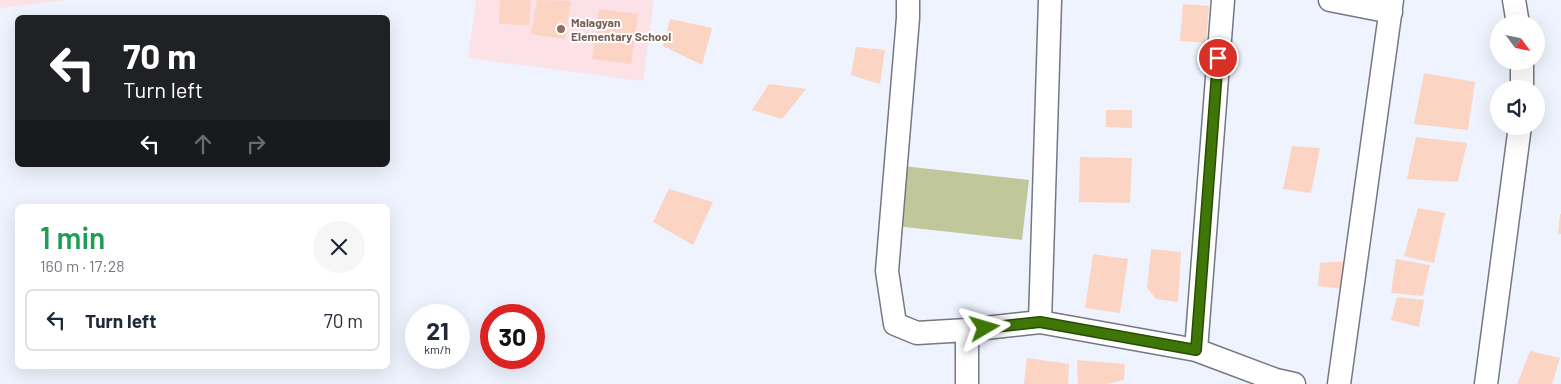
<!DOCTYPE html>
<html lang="en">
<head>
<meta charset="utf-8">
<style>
	body { margin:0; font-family:Barlow,sans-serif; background:#f6f6f7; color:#1f2937; height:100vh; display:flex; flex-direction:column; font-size:19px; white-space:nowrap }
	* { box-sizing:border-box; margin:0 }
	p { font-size:16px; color:#747a83 }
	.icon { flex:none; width:28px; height:28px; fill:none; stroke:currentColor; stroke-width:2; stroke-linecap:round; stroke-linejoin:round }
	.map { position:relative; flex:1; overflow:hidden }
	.drawer { position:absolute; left:15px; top:204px; width:375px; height:165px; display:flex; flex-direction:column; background:#fff; border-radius:8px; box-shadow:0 5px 20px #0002 }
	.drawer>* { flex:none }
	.hud { position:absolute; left:15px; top:15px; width:375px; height:152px; border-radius:8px; box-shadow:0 5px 20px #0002; background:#202124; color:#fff; overflow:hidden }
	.needle { width:32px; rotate:123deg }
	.buttons { position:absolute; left:1490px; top:15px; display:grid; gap:10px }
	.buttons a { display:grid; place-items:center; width:55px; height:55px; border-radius:50%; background:#fff; box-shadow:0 5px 20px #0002; font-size:25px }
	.speed { position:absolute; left:405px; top:304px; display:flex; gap:10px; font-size:25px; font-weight:700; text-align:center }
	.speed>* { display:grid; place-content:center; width:65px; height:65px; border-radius:50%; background:#fff; box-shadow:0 5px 20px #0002; line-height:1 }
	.speed small { font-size:12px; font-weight:400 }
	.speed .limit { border:8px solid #d22; background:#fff; color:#111 }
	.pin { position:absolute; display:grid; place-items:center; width:42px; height:42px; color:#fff; margin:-21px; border:2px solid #fff; border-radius:50%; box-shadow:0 1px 5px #0007 }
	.me { position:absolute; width:55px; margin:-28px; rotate:83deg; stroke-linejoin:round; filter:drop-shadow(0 0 4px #0008) }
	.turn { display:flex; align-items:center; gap:18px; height:105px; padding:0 25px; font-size:22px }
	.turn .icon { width:65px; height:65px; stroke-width:2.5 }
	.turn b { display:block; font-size:35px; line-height:42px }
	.lanes { display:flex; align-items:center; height:48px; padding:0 25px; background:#0003; justify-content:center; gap:25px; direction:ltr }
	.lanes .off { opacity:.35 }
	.round { display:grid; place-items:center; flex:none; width:52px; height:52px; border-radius:26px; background:#f6f6f7 }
	.overview { display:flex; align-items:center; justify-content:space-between; height:85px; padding:0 25px }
	h1 { font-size:30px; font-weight:600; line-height:38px; color:#1e9e55 }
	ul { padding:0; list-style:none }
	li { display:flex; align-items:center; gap:15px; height:62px; margin:0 10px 8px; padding:0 15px; border:2px solid #e0e1e3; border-radius:8px }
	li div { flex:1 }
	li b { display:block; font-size:19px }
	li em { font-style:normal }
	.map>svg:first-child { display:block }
	.education { fill:#fce1e7 }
	.green { fill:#c0c79b }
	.building { fill:#fbd4c4 }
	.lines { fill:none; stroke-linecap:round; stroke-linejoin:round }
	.minor-casing { stroke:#747882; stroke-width:25 }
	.minor { stroke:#fff; stroke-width:22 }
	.route-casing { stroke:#284d05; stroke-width:12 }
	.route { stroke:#3e7608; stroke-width:9 }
	.education-dot { fill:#8d6e63; stroke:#fff; stroke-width:2 }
	.labels { text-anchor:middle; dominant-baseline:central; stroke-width:4; stroke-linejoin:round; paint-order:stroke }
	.education-label { font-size:12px; font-weight:bold; fill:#785e54; stroke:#fff; text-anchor:start }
</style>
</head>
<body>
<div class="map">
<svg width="1561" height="384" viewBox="0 0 1561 384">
	<rect width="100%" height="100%" fill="#eef3fe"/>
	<!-- education -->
	<path class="education" d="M0 0H67L0 8Z
		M476 0H654L643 81 468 58Z"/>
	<!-- green -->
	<path class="green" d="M903 166 1029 180 1022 240 896 226Z"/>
	<!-- building -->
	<path class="building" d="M500 0H531L529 25 499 24Z
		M537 0 571 1 565 39 531 34Z
		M1183 4 1209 6 1206 43 1180 41Z
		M599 9 638 14 631 64 592 59Z
		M670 19 712 28 702 65 663 46Z
		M856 47 885 50 880 84 851 75Z
		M1424 73 1475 82 1468 130 1414 124Z
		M769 84 806 89 782 119 752 110Z
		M1106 110H1132V128L1106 127Z
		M1416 137 1467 143 1458 182 1407 179Z
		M1292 146 1320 148 1311 193 1283 189Z
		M1080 157 1132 158 1130 203 1079 202Z
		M669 189 713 202 693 245 653 222Z
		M1418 208 1445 213 1434 263 1404 256Z
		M1560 214H1561V234H1558Z
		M1151 249 1181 252 1178 302 1156 299 1147 288Z
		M1093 254 1128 259 1120 313 1085 308Z
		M1396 259 1430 265 1423 296 1391 293Z
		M1349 261 1345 289 1318 286 1320 263Z
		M1397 297 1424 300 1419 327 1391 320Z
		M1530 351 1560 358 1552 384H1517Z
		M1027 358 1069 364 1068 384H1024Z
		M1077 360 1125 364 1124 380 1106 384H1078Z"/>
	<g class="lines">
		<!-- minor casing -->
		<g class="minor-casing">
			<path id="minor" d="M908 0V18L887 271 895 324 917 333 967 330 1040 322 1196 350 1276 380 1294 384
				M1330 0 1391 12
				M1514 0 1518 24
				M1522 89V61
				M1040 322 1050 0
				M967 330V384
				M1196 350 1223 0
				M1339 384 1392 0
				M1486 384 1520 126"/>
		</g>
		<!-- minor -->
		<use href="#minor" class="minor"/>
	</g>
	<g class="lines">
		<!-- route casing -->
		<g class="route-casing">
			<path id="route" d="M985 328 1040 322 1196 350 1218 58"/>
		</g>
		<!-- route -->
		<use href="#route" class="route"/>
	</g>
	<!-- markers -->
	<circle class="education-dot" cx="561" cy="29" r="5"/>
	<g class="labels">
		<!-- education labels -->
		<g class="education-label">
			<text x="571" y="22">Malagyan<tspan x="571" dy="14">Elementary School</tspan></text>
		</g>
	</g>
</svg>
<div class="buttons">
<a><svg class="needle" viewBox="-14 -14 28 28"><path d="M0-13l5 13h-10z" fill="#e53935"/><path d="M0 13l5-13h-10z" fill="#747a83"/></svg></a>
<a><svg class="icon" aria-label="sound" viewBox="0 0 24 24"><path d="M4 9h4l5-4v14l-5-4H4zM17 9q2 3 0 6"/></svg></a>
</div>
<div class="speed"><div>21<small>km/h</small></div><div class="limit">30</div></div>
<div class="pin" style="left:1218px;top:58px;background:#d93025"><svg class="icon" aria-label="arrive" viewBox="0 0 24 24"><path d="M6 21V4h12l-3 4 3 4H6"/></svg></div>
<svg class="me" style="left:985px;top:328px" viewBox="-20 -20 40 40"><path d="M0-17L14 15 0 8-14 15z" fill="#3e7608" stroke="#fff" stroke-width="4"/></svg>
<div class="hud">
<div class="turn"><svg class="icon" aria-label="left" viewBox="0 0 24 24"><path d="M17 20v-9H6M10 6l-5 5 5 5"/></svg><div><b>70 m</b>Turn left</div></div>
<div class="lanes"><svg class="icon" aria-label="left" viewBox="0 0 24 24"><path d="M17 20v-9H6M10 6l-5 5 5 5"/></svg><svg class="icon off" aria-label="ahead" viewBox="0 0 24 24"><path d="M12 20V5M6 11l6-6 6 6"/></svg><svg class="icon off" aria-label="right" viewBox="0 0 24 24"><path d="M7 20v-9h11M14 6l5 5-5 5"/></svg></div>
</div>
<section class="drawer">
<div class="overview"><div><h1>1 min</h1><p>160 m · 17:28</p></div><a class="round"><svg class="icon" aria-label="close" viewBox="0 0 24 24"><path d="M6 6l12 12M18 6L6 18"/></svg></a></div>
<ul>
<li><svg class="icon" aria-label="left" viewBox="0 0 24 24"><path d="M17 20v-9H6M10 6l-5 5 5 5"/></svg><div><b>Turn left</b></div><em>70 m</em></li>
</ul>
</section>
</div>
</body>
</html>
